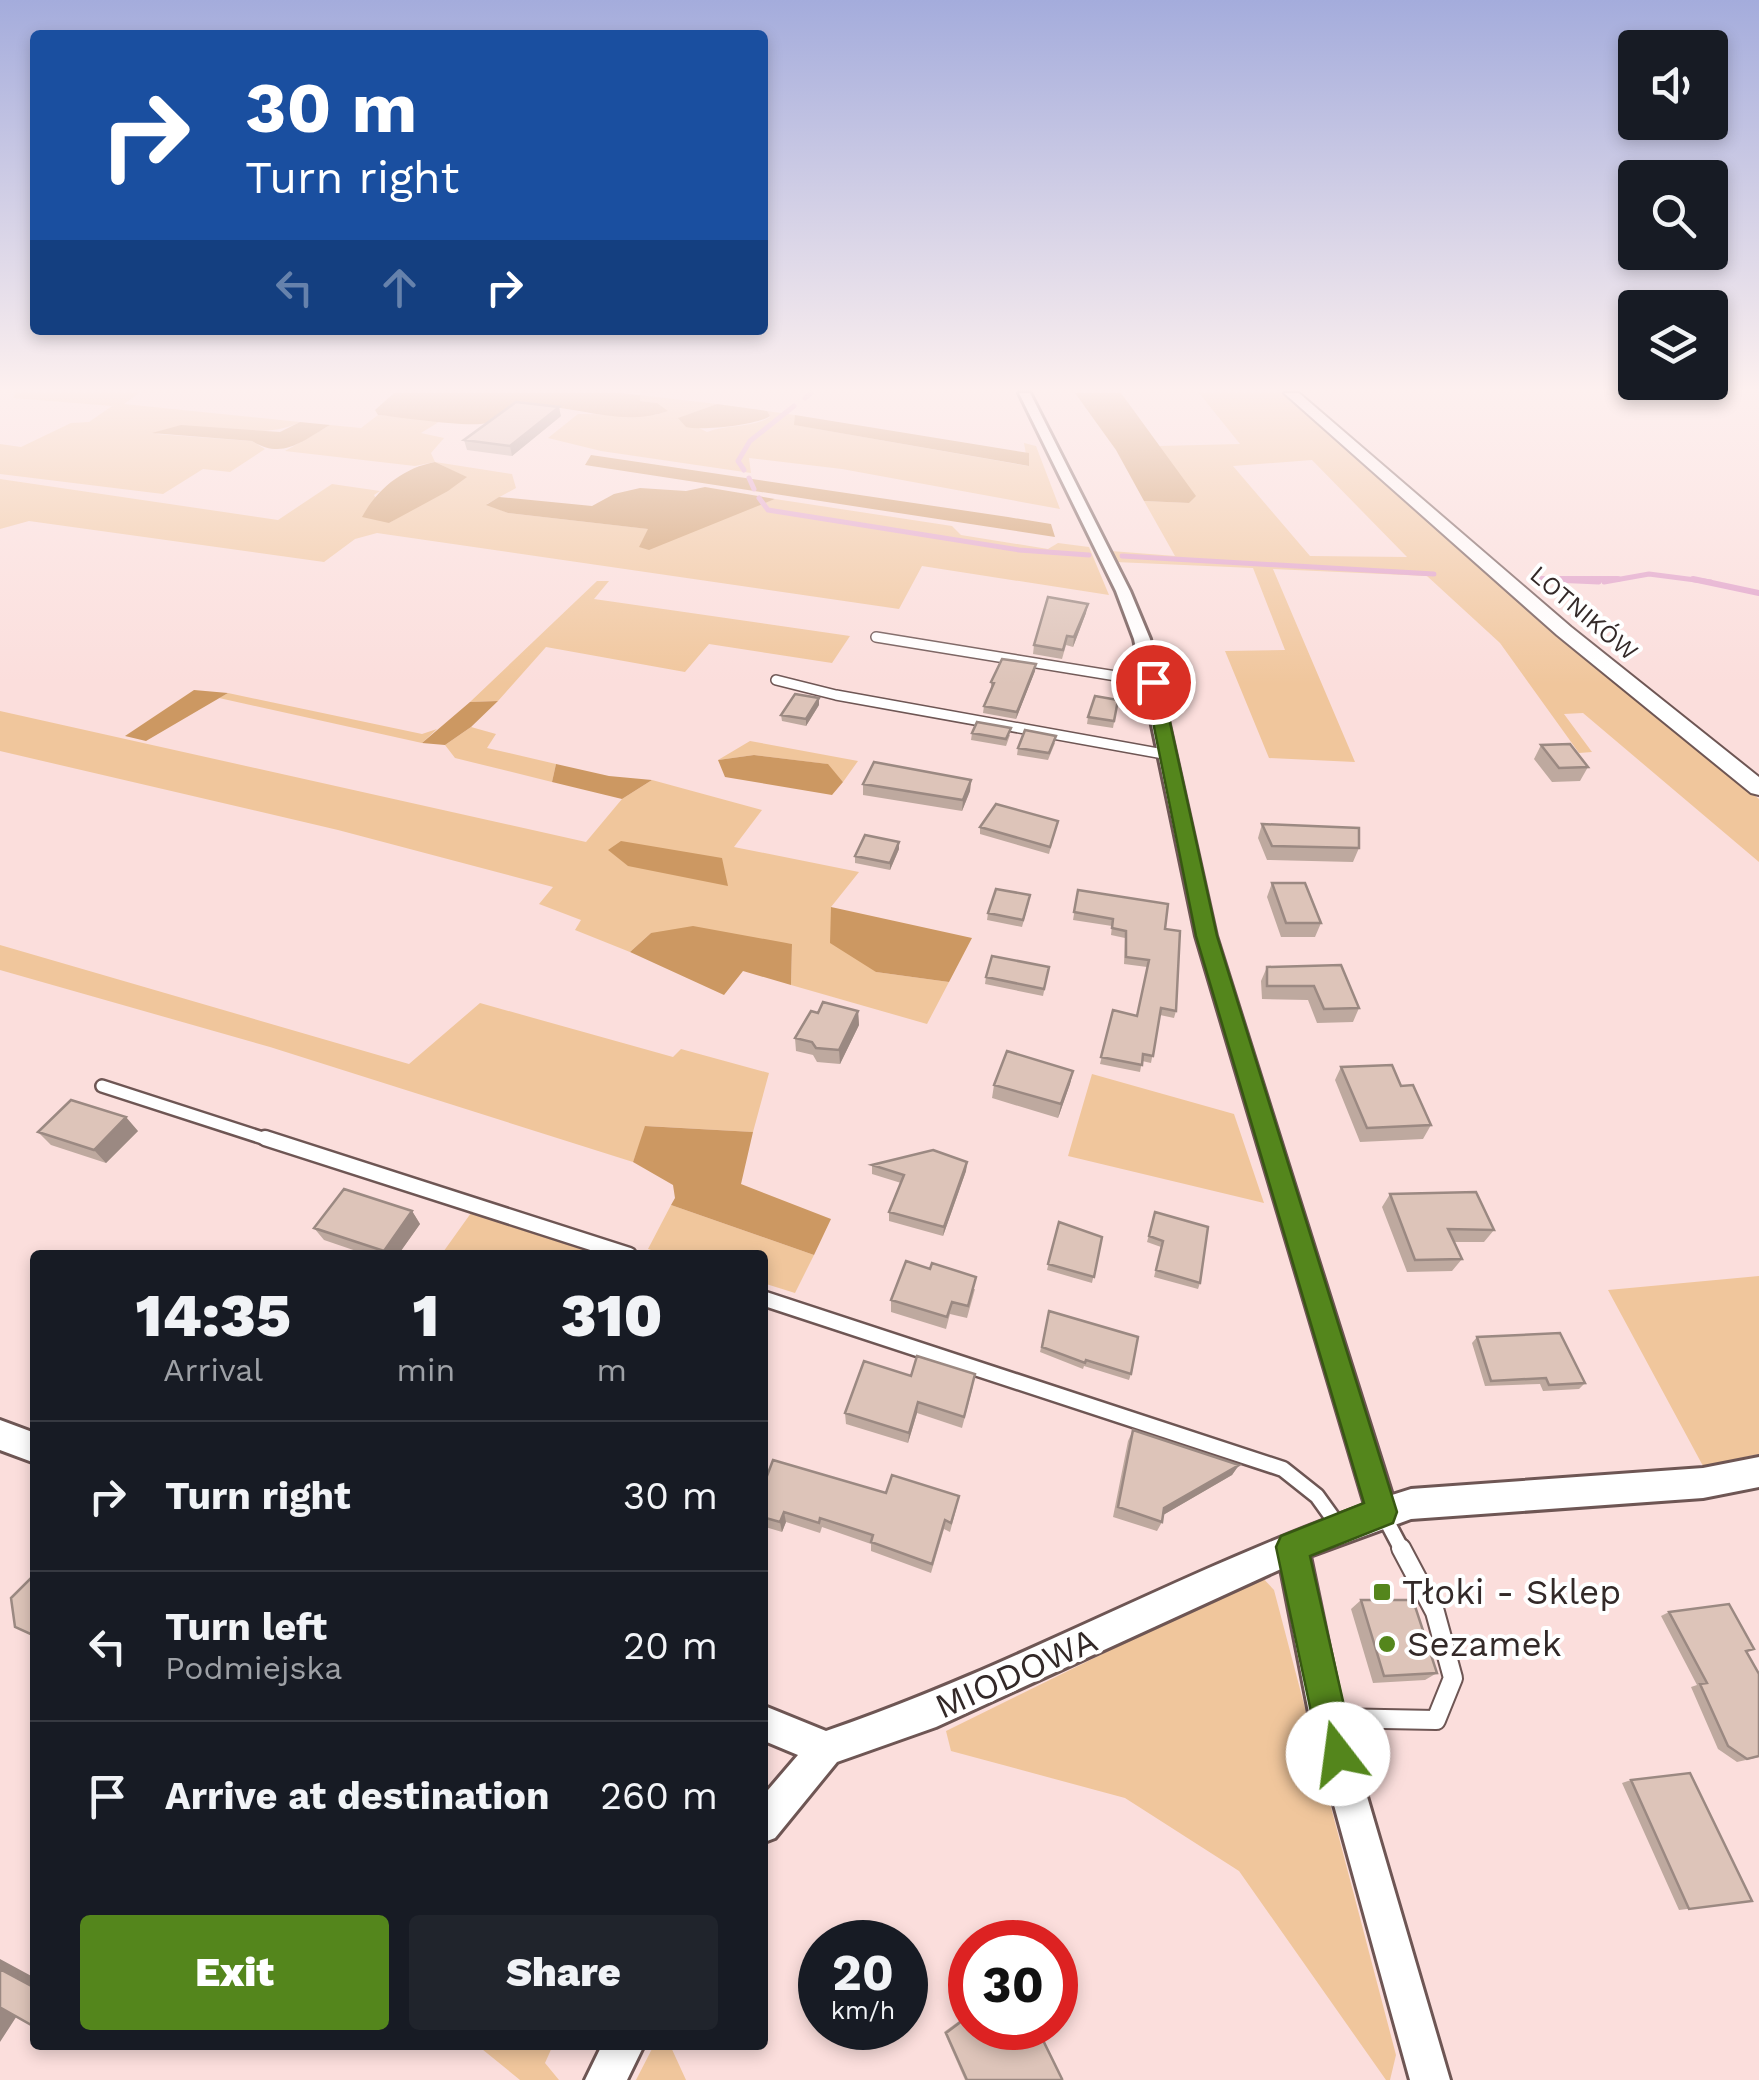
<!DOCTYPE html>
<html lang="en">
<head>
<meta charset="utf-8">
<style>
	body { margin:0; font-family:"Work Sans",sans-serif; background:#20242c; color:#f1f3f6; height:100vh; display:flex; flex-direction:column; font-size:38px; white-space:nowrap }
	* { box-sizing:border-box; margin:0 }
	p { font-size:32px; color:#9ea1a6 }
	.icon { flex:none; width:55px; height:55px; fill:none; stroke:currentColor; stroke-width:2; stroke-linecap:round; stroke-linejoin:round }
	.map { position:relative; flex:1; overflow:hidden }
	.sheet { position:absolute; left:30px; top:1250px; width:738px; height:800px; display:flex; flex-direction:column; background:#171b24; border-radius:10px; box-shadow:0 5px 15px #0003 }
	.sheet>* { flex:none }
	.top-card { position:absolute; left:30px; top:30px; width:738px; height:305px; border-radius:10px; box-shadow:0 5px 15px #0003; background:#1a4fa0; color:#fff; overflow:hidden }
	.tools { position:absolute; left:1618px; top:30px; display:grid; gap:20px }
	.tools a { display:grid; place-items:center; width:110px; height:110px; border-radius:10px; background:#171b24; box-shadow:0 5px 15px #0003; font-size:50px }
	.speed { position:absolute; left:798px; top:1920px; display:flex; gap:20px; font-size:50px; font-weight:700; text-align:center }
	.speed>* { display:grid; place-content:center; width:130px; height:130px; border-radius:50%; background:#171b24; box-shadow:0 5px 15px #0003; line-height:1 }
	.speed small { font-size:25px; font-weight:400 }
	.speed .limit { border:15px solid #d22; background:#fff; color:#111 }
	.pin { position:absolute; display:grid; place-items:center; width:85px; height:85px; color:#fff; margin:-42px; border:5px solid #fff; border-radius:50%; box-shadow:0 2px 10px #0007 }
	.me { position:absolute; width:110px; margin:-55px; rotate:345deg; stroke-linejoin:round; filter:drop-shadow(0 0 8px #0008) }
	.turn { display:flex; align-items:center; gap:35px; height:210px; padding:0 50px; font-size:45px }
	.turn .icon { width:130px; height:130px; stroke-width:2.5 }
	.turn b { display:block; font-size:70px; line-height:85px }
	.lanes { display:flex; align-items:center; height:95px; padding:0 50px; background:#0003; justify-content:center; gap:50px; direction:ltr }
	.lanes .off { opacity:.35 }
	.eta { display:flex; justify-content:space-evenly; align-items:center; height:170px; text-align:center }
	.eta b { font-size:60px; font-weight:800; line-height:70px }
	.button { display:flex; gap:20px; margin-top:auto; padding:20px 50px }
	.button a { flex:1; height:115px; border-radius:10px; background:#54861c; color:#fff; font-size:40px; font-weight:800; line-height:115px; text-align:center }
	.button a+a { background:#20242c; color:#f1f3f6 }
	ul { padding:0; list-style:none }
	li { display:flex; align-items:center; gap:30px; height:150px; padding:0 50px; border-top:2px solid #363941 }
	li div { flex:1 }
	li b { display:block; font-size:38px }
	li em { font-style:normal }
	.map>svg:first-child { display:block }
	.green { fill:#f0c69c; fill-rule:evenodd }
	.forest { fill:#cc9862 }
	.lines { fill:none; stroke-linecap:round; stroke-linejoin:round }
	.stream-far1 { stroke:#df9fc9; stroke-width:5 }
	.stream { stroke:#df9fc9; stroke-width:6 }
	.service-far3-casing { stroke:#6e5654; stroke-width:12 }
	.service-far2-casing { stroke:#6e5654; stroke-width:16 }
	.service-far1-casing { stroke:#6e5654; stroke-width:19 }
	.service-casing { stroke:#6e5654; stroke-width:22 }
	.minor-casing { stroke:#6e5654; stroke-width:6 }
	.tertiary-casing { stroke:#6e5654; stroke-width:4 }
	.service-far3 { stroke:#fff; stroke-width:9 }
	.service-far2 { stroke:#fff; stroke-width:11 }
	.service-far1 { stroke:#fff; stroke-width:14 }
	.service { stroke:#fff; stroke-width:18 }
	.minor { fill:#fff; fill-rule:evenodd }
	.tertiary { fill:#fff; fill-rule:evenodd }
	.wall { fill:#bea99f }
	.shaded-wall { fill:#9b8982 }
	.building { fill:#ddc4b9; stroke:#9b8982; stroke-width:2.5 }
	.route { fill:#54861c; stroke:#375712; stroke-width:2.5 }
	.poi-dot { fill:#54861c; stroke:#fff; stroke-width:4 }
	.labels { text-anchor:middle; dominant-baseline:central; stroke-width:8; stroke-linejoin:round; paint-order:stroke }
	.far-street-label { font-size:25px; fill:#332928; stroke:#fff }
	.near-poi-label { font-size:35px; fill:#332928; stroke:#fff; text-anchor:start }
	.near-street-label { font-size:35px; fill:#332928; stroke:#fff }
</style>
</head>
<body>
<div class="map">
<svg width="1759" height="2080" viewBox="0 0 1759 2080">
	<rect width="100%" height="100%" fill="#fbdedc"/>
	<!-- green -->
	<path class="green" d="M16 393H139L124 404 300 422C256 444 205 417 156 434L252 441 265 449 230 472 203 469 163 494 0 474V444L21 447 71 423 89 422 112 406 13 398Z
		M1199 393H1283L1545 624 1759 799V862L1583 713 1564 714 1592 752 1579 753 1500 643 1427 576 1273 569 1355 762 1269 758 1225 651 1285 650 1253 568 1115 562 1111 551 1175 556 1144 501 1189 503 1195 496 1158 446 1240 444ZM1312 460 1407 557 1310 556 1233 466Z
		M640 395 717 404 679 418 707 432C727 424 753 428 770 417L767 411 795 415V425L1028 466 1024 443 1036 446 1060 509 842 469 749 458 751 473 601 451 548 438 578 414 656 415 667 411 656 403 640 401Z
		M378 415 442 420 421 433 444 438 431 453 435 462 512 474 516 488 487 504 508 513 649 529 720 519 775 499 952 526 961 535 1048 549 1058 543 1089 547 1109 595 922 566 899 609 377 533 355 539 324 562 29 521 0 529V479L278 520 332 484 380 491 374 495 389 523 466 477 435 462 415 466 285 451 330 425 361 428Z
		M597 581H609L594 599 850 636 832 663 709 644 685 672 546 647 498 701 470 702Z
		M228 693 422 734 437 729 422 743 219 698Z
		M0 711 586 842 622 799 652 780 762 810 734 847 859 872 831 907 876 972 949 982 927 1024 791 985 792 944 651 933 630 952 575 930 581 920 539 904 553 887 338 830 0 751Z
		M471 727 496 734 487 748 556 764 552 782 455 758 445 745Z
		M750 741 858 761 843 782 827 764 754 755 718 760Z
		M0 945 409 1064 480 1003 673 1057 681 1049 769 1073 753 1132 646 1126 633 1162 270 1047 0 970Z
		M1092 1074 1234 1114 1264 1203 1068 1156Z
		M671 1205 814 1255 795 1293 763 1283 762 1255H667L648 1249Z
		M471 1213 605 1255H441Z
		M1759 1276V1454L1703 1466 1608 1290Z
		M1261 1576 1274 1590 1396 2055 1390 2080H1386L1239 1871 1125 1798 951 1751 946 1731Z
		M477 2045H553L545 2063 559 2080H520Z
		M654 2045H670L686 2080H636Z"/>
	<!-- forest -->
	<path class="forest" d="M394 393H621L640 395V401L657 403 668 411C619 429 570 402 521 406 508 407 499 419 487 423 468 428 401 417 378 415L375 410Z
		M1075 393H1121L1196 496 1189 503 1144 501 1116 450Z
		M717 404 767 411 770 416C758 425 702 431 686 427L678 418Z
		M795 415 1029 453V466L794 425Z
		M300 422 330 425C302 441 283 460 252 441L152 433 181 425 280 432Z
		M591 455 1008 517 1051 524 1055 537 585 465Z
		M435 462 467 477 448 491 389 523 362 517C377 489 403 468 435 462Z
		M705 487 775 499 649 550 639 547 648 529 508 513 486 505 499 497 592 506 614 494 640 488 686 491Z
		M194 690 228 693 146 741 125 736Z
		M498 701 471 727 445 745 422 743 470 702Z
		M754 755 828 764 843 782 832 795 725 777 718 760Z
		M556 764 609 776 652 780 622 799 552 782Z
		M621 841 722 858 728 886 628 866 608 850Z
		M831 907 972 938 949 982 876 972 830 943Z
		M693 926 792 944 791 985 743 971 724 995 630 952 651 933Z
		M645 1126 753 1132 741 1184 831 1219 814 1255 671 1205 675 1198 673 1185 633 1162Z"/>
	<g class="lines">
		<!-- stream-far1 -->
		<path class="stream-far1" d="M805 398 811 393
			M744 470 738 461 750 441 794 406
			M749 478 754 489
			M759 498 768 510 1019 550 1089 555
			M1122 556 1434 574
			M1531 579 1599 582
			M1604 582 1649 574 1711 582"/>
		<!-- stream -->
		<path class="stream" d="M1539 579H1618
			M1693 579 1759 593"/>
		<!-- service-far3 casing -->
		<g class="service-far3-casing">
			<path id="service-far3" d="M876 637 1153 682
				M776 680 836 695 1169 755"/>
		</g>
		<!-- service-far2 casing -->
		<g class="service-far2-casing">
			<path id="service-far2" d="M102 1086 272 1141"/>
		</g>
		<!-- service-far1 casing -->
		<g class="service-far1-casing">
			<path id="service-far1" d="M265 1138 629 1255
				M762 1298 1283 1469 1317 1496 1340 1528
				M1384 1516 1402 1550"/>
		</g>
		<!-- service casing -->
		<g class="service-casing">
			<path id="service" d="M1332 1718 1436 1720 1453 1678 1435 1612 1401 1548"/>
		</g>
		<!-- minor casing -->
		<g class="minor-casing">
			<path id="minor" d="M1019 393H1030L1130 591 1150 639 1216 936 1392 1495 1411 1489 1703 1468 1759 1457V1487L1703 1498 1411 1519 1310 1556 1344 1718 1450 2080H1410L1310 1718 1281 1569 936 1727 837 1762 775 1838 762 1843V1797L798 1755 762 1740V1705L826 1731C1011 1668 1181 1571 1365 1505L1196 936 1134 639 1116 591Z
				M0 1420 35 1433V1463L0 1450Z
				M602 2045H644L627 2080H585Z"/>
		</g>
		<!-- tertiary casing -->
		<g class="tertiary-casing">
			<path id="tertiary" d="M1284 393H1299L1571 627 1759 777V795L1751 793 1557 635Z"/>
		</g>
		<!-- service-far3 -->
		<use href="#service-far3" class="service-far3"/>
		<!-- service-far2 -->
		<use href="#service-far2" class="service-far2"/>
		<!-- service-far1 -->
		<use href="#service-far1" class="service-far1"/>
		<!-- service -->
		<use href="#service" class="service"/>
		<!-- minor -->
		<use href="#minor" class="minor"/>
		<!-- tertiary -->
		<use href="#tertiary" class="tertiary"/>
	</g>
	<!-- wall -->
	<path class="wall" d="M561 416 512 456 467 450 464 440Z
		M1086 613 1073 647 1066 645 1062 659 1033 654 1034 645Z
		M1035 671 1016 719 983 713 984 706 991 689V682Z
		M1118 700 1113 728 1087 724 1088 717Z
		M819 705 806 726 782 721 781 715Z
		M972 733 1010 735 1006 746 971 740Z
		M1055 743 1048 760 1017 755 1018 748Z
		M1541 745 1588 767 1580 781 1552 782 1534 759Z
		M971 780 970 791 962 811 863 795V784Z
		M1262 824 1359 848 1353 862 1267 860 1258 838Z
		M980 827 1056 828 1049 854 980 834Z
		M899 849 890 870 855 863V856Z
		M1272 883 1321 923 1315 937H1281L1267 897Z
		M1078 890 1165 929 1176 1011 1174 1018 1160 1015 1151 1063 1142 1061 1140 1072 1100 1064 1113 1010 1137 1016 1147 967 1124 964 1125 938 1111 935 1112 926 1073 920Z
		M1029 902 1022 927 987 920 988 913Z
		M1341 965 1359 1008 1353 1022 1317 1023 1308 1000 1262 999 1261 981 1267 967Z
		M1049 967 1043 996 985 984 986 977Z
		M858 1011 859 1025 840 1064 817 1062 813 1055 796 1051 795 1038 818 1013Z
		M1341 1067 1401 1086 1431 1125 1423 1139 1360 1142 1335 1080Z
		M1073 1071 1070 1084 1058 1118 992 1098 994 1085Z
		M138 1131 106 1163 51 1145 38 1132Z
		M967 1162 966 1171 943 1236 889 1221V1212L901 1183 872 1174V1165Z
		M1390 1194 1494 1230 1484 1242H1454L1462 1259 1452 1271 1407 1272 1382 1207Z
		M412 1211 420 1224 398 1255H368L324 1240 314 1228Z
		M1155 1212 1200 1283 1198 1289 1154 1277 1161 1247 1147 1242Z
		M1059 1222 1102 1237 1092 1283 1047 1270Z
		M975 1289 967 1318 950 1314 946 1329 891 1312V1300Z
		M1049 1311 1131 1374 1129 1380 1084 1366 1083 1369 1040 1352Z
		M1477 1337 1585 1383 1579 1389 1543 1391 1540 1384 1485 1386 1472 1343Z
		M973 1386 962 1428 917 1413 908 1443 846 1424 845 1413Z
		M1133 1430 1239 1465 1232 1475 1163 1515 1162 1522 1157 1531 1113 1517 1128 1441Z
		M762 1489 886 1493 957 1506 950 1532 944 1529 931 1573 871 1551V1544L822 1527 820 1533 786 1522 782 1532 762 1526Z
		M1361 1600 1437 1673 1425 1680 1373 1683 1351 1609Z
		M1669 1612 1754 1649 1747 1652 1759 1757 1737 1762 1718 1749 1691 1687 1697 1685 1661 1616Z
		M1631 1780 1752 1901 1679 1910 1622 1783Z
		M970 2013V2028L1060 2080H965L944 2032Z"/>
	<!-- shaded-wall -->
	<path class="shaded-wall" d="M559 407 561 416 512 456 510 446Z
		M1088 604 1086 613 1073 647 1074 637Z
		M1036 664 1035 671 1016 719 1017 712Z
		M819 698V705L806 726V719Z
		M971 780 970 791 962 811 963 800Z
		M899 842V849L890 870V863Z
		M858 1011 859 1025 840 1064 839 1050Z
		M1073 1071 1070 1084 1058 1118 1061 1104Z
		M126 1117 138 1131 106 1163 94 1150Z
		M967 1162 966 1171 943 1236 944 1227Z
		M412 1211 420 1224 398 1255H387L384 1251Z
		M918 1402 917 1413 908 1443 909 1433Z
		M1239 1465 1232 1475 1158 1518 1164 1508Z
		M784 1512 786 1522 782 1532 780 1522Z
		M0 1959 35 1978V1988L0 1969Z
		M1 2008H22L0 2042V2010Z"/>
	<!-- building -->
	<path class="building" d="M516 402 559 407 510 446 464 440Z
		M1048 597 1088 604 1074 637 1067 636 1063 650 1034 645Z
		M1002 659 1036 664 1017 712 984 706 994 683 991 682Z
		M795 694 819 698 806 719 781 715Z
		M1095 696 1118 700 1114 721 1088 717Z
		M977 722 1011 728 1006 739 972 733Z
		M1025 730 1056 736 1049 753 1018 748Z
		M1570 744 1588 767 1559 768 1541 745Z
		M874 762 971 780 963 800 863 784Z
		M996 804 1058 821 1050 847 980 827Z
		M1262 824 1359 828V848L1272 846Z
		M865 835 899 842 890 863 855 856Z
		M1272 883H1305L1321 923H1286Z
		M996 889 1030 895 1023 920 988 913Z
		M1078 890 1168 904 1165 929 1180 931 1176 1011 1161 1008 1153 1056 1143 1054 1142 1065 1101 1057 1113 1010 1137 1016 1149 960 1126 957V931L1112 928 1113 919 1074 912Z
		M992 956 1049 967 1044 989 986 977Z
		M1341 965 1359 1008 1324 1009 1314 986H1267V967Z
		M823 1002 858 1011 839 1050 816 1048 812 1042 795 1038 811 1011 818 1013Z
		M1007 1051 1073 1071 1061 1104 994 1085Z
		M1392 1065 1401 1086 1413 1085 1431 1125 1367 1128 1341 1067Z
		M71 1100 126 1117 94 1150 38 1132Z
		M933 1150 967 1162 944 1227 889 1212 904 1175 872 1165Z
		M344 1189 412 1211 384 1251 314 1228Z
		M1476 1192 1494 1230 1448 1229 1462 1259 1415 1260 1390 1194Z
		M1155 1212 1208 1227 1200 1283 1156 1270 1163 1241 1149 1236Z
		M1059 1222 1102 1237 1094 1277 1048 1264Z
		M906 1261 930 1269 932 1263 976 1277 968 1306 952 1302 947 1317 891 1300Z
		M1049 1311 1138 1337 1131 1374 1086 1360 1085 1363 1042 1347Z
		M1560 1333 1585 1383 1549 1385 1546 1378 1491 1381 1477 1337Z
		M917 1356 975 1374 964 1417 918 1402 909 1433 845 1413 864 1361 911 1376Z
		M1133 1430 1239 1465 1164 1508 1162 1522 1118 1507Z
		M773 1460 886 1493 892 1475 959 1496 951 1523 945 1520 932 1564 871 1542 873 1535 820 1518 819 1523 784 1512 780 1522 762 1517V1489Z
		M35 1574V1636L15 1627 11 1598Z
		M1361 1600H1413L1437 1673 1384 1676Z
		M1729 1604 1754 1649 1746 1651 1759 1674V1756L1747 1759 1728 1746 1700 1684 1707 1683 1669 1612Z
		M1690 1773 1752 1901 1689 1909 1631 1780Z
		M0 1969 35 1988V2027L1 2008 0 2010Z
		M970 2015V2028H1037L1062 2079 1060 2080H967L946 2033Z"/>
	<!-- sky -->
	<linearGradient id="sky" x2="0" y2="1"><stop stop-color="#a4acdc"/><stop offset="0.57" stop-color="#fdf0ef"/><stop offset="1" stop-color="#fdf0ef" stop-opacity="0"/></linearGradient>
	<rect width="1759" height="684" fill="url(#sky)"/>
	<!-- route -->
	<path class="route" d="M1153 678 1161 682 1217 936 1397 1512 1393 1523 1310 1556 1355 1754 1350 1766 1338 1771 1325 1766 1320 1754 1276 1547 1281 1536 1364 1503 1196 936 1145 682Z"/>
	<!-- markers -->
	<g class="poi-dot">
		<rect x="1372" y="1582" width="20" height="20" rx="5"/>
		<circle cx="1387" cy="1644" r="10"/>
	</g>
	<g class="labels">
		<!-- far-street labels -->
		<g class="far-street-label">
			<text transform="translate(1584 613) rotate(40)">LOTNIKÓW</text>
		</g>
		<!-- near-poi labels -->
		<g class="near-poi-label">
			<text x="1402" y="1592">Tłoki - Sklep</text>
			<text x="1407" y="1644">Sezamek</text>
		</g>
		<!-- near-street labels -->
		<g class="near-street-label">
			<text transform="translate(1016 1673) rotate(-24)">MIODOWA</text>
		</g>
	</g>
</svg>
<div class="tools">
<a><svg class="icon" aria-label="sound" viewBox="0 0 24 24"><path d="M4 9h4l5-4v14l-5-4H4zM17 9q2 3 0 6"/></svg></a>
<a><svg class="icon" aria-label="search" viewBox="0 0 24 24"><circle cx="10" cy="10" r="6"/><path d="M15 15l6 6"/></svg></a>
<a><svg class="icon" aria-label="layers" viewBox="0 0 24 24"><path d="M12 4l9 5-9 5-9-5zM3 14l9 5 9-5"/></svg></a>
</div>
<div class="speed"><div>20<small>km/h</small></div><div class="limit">30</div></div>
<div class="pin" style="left:1153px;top:682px;background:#d93025"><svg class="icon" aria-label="arrive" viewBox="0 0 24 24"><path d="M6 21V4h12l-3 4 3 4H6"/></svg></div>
<svg class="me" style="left:1338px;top:1754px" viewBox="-20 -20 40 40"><circle r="19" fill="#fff"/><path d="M0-13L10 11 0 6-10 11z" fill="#54861c"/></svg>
<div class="top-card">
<div class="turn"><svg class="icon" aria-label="right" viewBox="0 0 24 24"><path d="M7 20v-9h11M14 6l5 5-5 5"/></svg><div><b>30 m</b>Turn right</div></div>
<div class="lanes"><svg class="icon off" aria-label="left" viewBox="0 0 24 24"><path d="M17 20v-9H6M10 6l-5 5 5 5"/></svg><svg class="icon off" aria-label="ahead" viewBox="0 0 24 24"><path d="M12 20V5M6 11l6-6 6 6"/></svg><svg class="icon" aria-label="right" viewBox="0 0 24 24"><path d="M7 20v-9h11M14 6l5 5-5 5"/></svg></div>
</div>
<section class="sheet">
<div class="eta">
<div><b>14:35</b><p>Arrival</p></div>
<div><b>1</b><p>min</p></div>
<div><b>310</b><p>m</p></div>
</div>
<ul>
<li><svg class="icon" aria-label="right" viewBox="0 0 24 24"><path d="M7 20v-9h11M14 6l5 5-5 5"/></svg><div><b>Turn right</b></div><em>30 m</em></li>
<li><svg class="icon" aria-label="left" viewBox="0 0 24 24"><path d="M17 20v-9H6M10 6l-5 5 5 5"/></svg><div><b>Turn left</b><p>Podmiejska</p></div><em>20 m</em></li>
<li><svg class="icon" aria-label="arrive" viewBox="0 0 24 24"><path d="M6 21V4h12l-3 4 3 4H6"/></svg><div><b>Arrive at destination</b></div><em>260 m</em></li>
</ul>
<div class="button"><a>Exit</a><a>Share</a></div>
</section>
</div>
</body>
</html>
